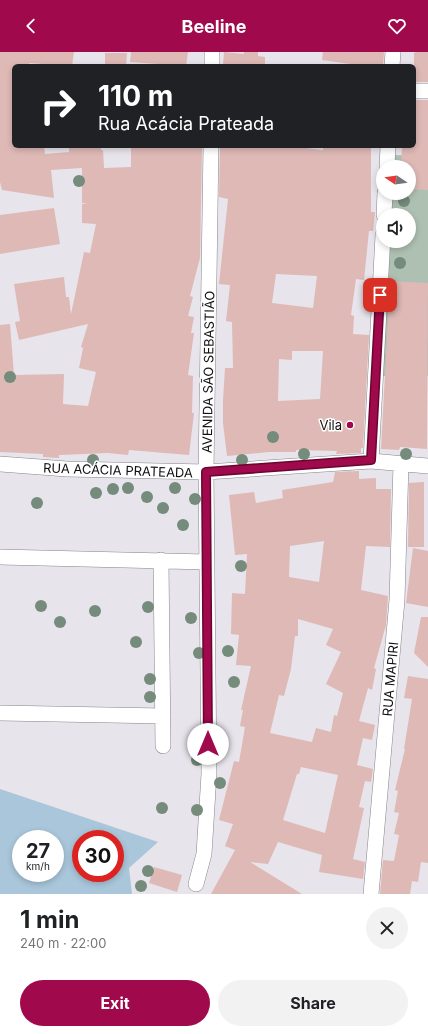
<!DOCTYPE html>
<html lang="en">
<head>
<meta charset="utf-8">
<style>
	body { margin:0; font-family:Inter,sans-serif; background:#f2f2f2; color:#202124; height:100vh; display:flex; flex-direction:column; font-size:15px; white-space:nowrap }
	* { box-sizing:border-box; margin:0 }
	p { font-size:13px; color:#757577 }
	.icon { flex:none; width:22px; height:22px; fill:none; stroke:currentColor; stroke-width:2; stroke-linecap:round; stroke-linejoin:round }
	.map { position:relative; height:842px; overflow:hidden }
	.side { display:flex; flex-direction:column; background:#fff; flex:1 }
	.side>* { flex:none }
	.hud { position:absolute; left:12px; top:12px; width:404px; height:84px; border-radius:6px; box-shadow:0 2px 6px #0003; background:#202124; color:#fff; overflow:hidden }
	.needle { width:26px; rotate:283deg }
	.buttons { position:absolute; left:376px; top:108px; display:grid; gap:8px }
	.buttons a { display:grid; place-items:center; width:40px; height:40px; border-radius:50%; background:#fff; box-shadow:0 2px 6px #0003; font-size:20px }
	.speed { position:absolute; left:12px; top:778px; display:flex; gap:8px; font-size:20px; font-weight:700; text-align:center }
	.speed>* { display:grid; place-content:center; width:52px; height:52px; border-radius:50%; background:#fff; box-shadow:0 2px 6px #0003; line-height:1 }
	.speed small { font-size:10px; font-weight:400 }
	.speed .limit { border:6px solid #d22; background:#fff; color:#111 }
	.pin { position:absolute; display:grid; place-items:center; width:34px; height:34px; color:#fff; margin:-17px; border-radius:8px; box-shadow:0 2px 6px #0006 }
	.me { position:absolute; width:44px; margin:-22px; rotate:0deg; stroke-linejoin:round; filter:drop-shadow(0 0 3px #0008) }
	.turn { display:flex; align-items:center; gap:14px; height:84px; padding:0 20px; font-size:18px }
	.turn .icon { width:52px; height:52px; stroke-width:2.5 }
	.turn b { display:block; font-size:28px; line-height:34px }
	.round { display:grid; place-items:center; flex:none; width:42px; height:42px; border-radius:21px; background:#f2f2f2 }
	.overview { display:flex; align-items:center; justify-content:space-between; height:68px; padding:0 20px }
	h1 { font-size:24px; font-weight:700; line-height:30px }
	.primary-button { display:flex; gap:8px; margin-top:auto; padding:8px 20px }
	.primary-button a { flex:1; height:46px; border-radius:24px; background:#a0094c; color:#fff; font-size:16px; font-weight:700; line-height:46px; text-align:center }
	.primary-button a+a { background:#f2f2f2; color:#202124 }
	header { display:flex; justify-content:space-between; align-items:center; height:52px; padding:0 20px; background:#a0094c; color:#fff; font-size:18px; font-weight:700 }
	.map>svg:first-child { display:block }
	.green { fill:#aec0b1 }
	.water { fill:#a9c6da; fill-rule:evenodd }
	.building { fill:#deb9b6; fill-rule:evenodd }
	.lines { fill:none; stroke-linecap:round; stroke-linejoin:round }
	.minor-casing { stroke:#87838a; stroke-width:16 }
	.minor { stroke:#fff; stroke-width:15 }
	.tree { fill:#758b7c }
	.route-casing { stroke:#680631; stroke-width:10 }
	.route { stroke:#a0094c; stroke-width:7 }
	.poi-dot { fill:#a0094c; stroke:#fff; stroke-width:1.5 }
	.labels { text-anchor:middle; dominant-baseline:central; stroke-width:3; stroke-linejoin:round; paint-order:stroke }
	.street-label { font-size:13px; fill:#110f12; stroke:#fff }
	.poi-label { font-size:13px; fill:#110f12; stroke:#fff; text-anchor:end }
</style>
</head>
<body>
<header><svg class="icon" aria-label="back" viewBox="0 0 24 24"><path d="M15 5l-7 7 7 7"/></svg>Beeline<svg class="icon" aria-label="heart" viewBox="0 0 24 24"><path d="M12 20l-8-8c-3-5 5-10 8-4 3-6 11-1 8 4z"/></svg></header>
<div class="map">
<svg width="428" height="842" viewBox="0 0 428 842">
	<rect width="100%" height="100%" fill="#e8e4eb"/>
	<!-- green -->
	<path class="green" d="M394 103 428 104V324H381L389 189H409V163H390L391 141H409V115H393Z"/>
	<!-- water -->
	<path class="water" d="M0 737 158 790 129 816 132 842H0ZM21 787H55V821H21ZM81 787H115V821H81Z"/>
	<!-- building -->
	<path class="building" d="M0 0H74L72 14 29 11V14H14V94H44L45 102 69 100V94H101V98H103L104 116 131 115V94H202L200 206 190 244 193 245 188 264 194 265 191 281H194L188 323 193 324 192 361H194L189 403 129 398 128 403 108 401 59 403V406L43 405V402L0 400V273L10 272 14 323 64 322 63 352 88 354 96 320 79 316 83 296 81 295 88 272 19 288 15 270 20 269 14 232 64 225 66 245H69L71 262 84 200 90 201 96 172 82 171V152H87L82 151V116L51 118 54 146 2 138 0 130Z
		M131 0H188L186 14 130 10Z
		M224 0 244 2V0H258V4L265 5V14H223Z
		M323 0H384L383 14 357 13 322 8Z
		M416 0H428V30H414V1Z
		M105 1H127L126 14H105Z
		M414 48H428V138L409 137V115H401L402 94H414Z
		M220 94H288L323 98V94H371V160H375L373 179H369L364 228 356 227 351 263 354 264 353 282 369 283 363 396H361V401L336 402 337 399 296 398V400H269L227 404 223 371V348L225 316H233L232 270 226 269 230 233 219 232 228 147 219 145ZM276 222 317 224 313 256 272 251ZM292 299H323L320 347 278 349 279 307 292 308Z
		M54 156 60 192 0 202V163Z
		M390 229 428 231 427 397 400 395 399 398 381 397Z
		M359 419V427L376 426V437H391L390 495 366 494 361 538 388 544 386 573 374 616 376 617 372 638 368 636 359 669 375 673 372 688 363 686 357 713 373 717 371 730 365 729 359 755 364 756 353 807 365 810 363 827 319 820 322 803 278 790 268 812 250 810 302 842H211L235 798 225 794 233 772 219 768 234 709 239 710 245 675 240 674 243 658H241L251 614 236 613 239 583 231 582 232 541 245 542 247 502 235 503 229 443 254 440 256 451 283 446 282 438 333 430 335 420ZM324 489 319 530 289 525 290 494ZM298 567 333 577 326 593 341 600 326 632 343 641 337 664 334 663 331 680 316 676 312 690 270 681 279 643 284 644 291 617 295 584H298ZM301 715 338 723 325 781 283 768 297 722H299Z
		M424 430V495H408L409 431Z
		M413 496 428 499V555L406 551Z
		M421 565H428V615L414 601Z
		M408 624 428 627V811L421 810 418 830 412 829 410 842H380L383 808 394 809 399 783 394 782 399 761 394 760 398 739 395 738 405 697H404L412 647 404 646Z
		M154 815 182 823 177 840 149 831Z"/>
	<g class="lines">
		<!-- minor casing -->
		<g class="minor-casing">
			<path id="minor" d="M212 14V0
				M392 14 393 0
				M414 39H428
				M387 115 388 94
				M384 163 385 141
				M371 409 383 183
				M0 412 67 417 206 420 371 409 428 414
				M0 505 207 510
				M161 508 163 694
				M0 661 163 664
				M196 832 204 802 209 722 206 420 211 94
				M371 842 397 548 401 412"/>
		</g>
		<!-- minor -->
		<use href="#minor" class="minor"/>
	</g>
	<!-- trees -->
	<g class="tree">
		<circle cx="79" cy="129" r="6"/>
		<circle cx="404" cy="149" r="6"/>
		<circle cx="400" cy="211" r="6"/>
		<circle cx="10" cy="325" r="6"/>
		<circle cx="273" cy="385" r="6"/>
		<circle cx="304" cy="402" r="6"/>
		<circle cx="406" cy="402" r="6"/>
		<circle cx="93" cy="408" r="6"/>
		<circle cx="242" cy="408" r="6"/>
		<circle cx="128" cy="436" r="6"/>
		<circle cx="175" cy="436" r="6"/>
		<circle cx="113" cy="437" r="6"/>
		<circle cx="96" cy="441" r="6"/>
		<circle cx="147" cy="445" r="6"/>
		<circle cx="195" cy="447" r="6"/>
		<circle cx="37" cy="451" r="6"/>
		<circle cx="163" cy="456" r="6"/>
		<circle cx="183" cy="473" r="6"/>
		<circle cx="241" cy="514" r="6"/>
		<circle cx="41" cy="554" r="6"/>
		<circle cx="148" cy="555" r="6"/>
		<circle cx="95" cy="559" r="6"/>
		<circle cx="191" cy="566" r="6"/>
		<circle cx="60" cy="570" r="6"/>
		<circle cx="136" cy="590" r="6"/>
		<circle cx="228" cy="599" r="6"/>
		<circle cx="199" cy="601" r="6"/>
		<circle cx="150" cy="627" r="6"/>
		<circle cx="234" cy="630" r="6"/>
		<circle cx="150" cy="645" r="6"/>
		<circle cx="197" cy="708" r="6"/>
		<circle cx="220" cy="731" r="6"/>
		<circle cx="162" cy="756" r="6"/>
		<circle cx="197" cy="758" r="6"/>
		<circle cx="148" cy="819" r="6"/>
		<circle cx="141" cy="834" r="6"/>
	</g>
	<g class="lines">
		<!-- route casing -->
		<g class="route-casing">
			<path id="route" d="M208 692 206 420 371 408 380 243"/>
		</g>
		<!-- route -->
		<use href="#route" class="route"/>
	</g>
	<!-- markers -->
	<circle class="poi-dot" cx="350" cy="373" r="4"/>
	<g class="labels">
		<!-- street labels -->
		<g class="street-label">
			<text transform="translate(208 320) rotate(-89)">AVENIDA SÃO SEBASTIÃO</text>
			<text transform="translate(118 418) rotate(2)">RUA ACÁCIA PRATEADA</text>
			<text transform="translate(390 627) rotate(-85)">RUA MAPIRI</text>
		</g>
		<!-- poi labels -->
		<g class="poi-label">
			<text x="342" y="373">Vila</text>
		</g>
	</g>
</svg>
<div class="buttons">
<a><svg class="needle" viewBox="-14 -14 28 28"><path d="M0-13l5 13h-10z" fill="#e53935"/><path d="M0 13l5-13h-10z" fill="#757577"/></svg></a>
<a><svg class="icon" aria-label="sound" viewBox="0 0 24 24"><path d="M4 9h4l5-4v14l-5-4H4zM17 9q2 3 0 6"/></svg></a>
</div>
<div class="speed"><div>27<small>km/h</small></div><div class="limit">30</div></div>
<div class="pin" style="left:380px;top:243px;background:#d93025"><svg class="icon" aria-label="arrive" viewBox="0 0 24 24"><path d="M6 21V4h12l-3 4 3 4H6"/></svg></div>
<svg class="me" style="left:208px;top:692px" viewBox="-20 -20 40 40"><circle r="19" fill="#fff"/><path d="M0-13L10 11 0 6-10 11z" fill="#a0094c"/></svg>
<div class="hud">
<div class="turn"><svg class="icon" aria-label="right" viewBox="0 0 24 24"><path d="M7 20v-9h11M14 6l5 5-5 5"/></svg><div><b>110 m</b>Rua Acácia Prateada</div></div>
</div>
</div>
<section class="side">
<div class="overview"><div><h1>1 min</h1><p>240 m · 22:00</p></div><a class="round"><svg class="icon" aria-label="close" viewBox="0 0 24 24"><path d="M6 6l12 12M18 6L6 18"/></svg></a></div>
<div class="primary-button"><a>Exit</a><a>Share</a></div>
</section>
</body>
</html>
